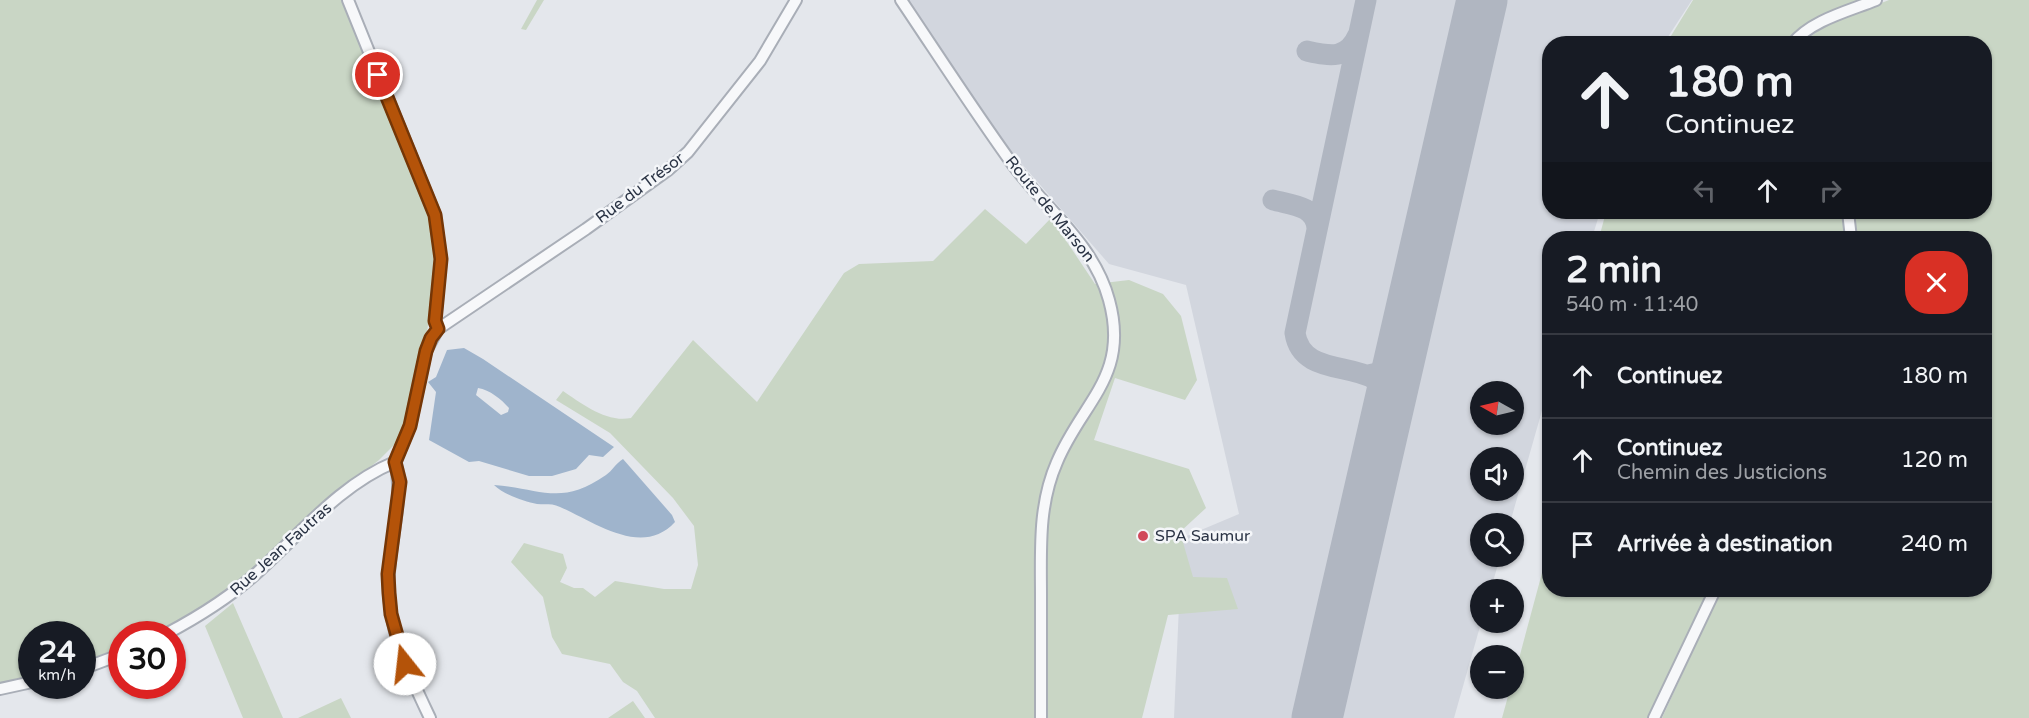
<!DOCTYPE html>
<html lang="fr">
<head>
<meta charset="utf-8">
<style>
	body { margin:0; font-family:"Varela Round",sans-serif; background:#242831; color:#f1f3f6; height:100vh; display:flex; flex-direction:column; font-size:22px; white-space:nowrap }
	* { box-sizing:border-box; margin:0 }
	p { font-size:20px; color:#9ea1a6 }
	.icon { flex:none; width:33px; height:33px; fill:none; stroke:currentColor; stroke-width:2; stroke-linecap:round; stroke-linejoin:round }
	.map { position:relative; flex:1; overflow:hidden }
	.sheet { position:absolute; left:1542px; top:231px; width:450px; height:366px; display:flex; flex-direction:column; background:#171b24; border-radius:24px; box-shadow:0 2px 4px #0004 }
	.sheet>* { flex:none }
	.top-card { position:absolute; left:1542px; top:36px; width:450px; height:183px; border-radius:24px; box-shadow:0 2px 4px #0004; background:#171b24; color:#f1f3f6; overflow:hidden }
	.needle { width:39px; rotate:278deg }
	.fabs { position:absolute; left:1470px; top:381px; display:grid; gap:12px }
	.fabs a { display:grid; place-items:center; width:54px; height:54px; border-radius:50%; background:#171b24; box-shadow:0 2px 4px #0004; font-size:30px }
	.speed { position:absolute; left:18px; top:621px; display:flex; gap:12px; font-size:30px; font-weight:700; text-align:center }
	.speed>* { display:grid; place-content:center; width:78px; height:78px; border-radius:50%; background:#171b24; box-shadow:0 2px 4px #0004; line-height:1 }
	.speed small { font-size:15px; font-weight:400 }
	.speed .limit { border:9px solid #d22; background:#fff; color:#111 }
	.pin { position:absolute; display:grid; place-items:center; width:51px; height:51px; color:#fff; margin:-26px; border:3px solid #fff; border-radius:50%; box-shadow:0 2px 6px #0007 }
	.me { position:absolute; width:66px; margin:-33px; rotate:344deg; stroke-linejoin:round; filter:drop-shadow(0 0 4px #0008) }
	.turn { display:flex; align-items:center; gap:21px; height:126px; padding:0 24px; font-size:27px }
	.turn .icon { width:78px; height:78px; stroke-width:2.5 }
	.turn b { display:block; font-size:42px; line-height:51px }
	.lanes { display:flex; align-items:center; height:57px; padding:0 24px; background:#0003; justify-content:center; gap:30px; direction:ltr }
	.lanes .off { opacity:.35 }
	.round { display:grid; place-items:center; flex:none; width:63px; height:63px; border-radius:24px; background:#242831 }
	.head { display:flex; align-items:center; justify-content:space-between; height:102px; padding:0 24px }
	h1 { font-size:36px; font-weight:700; line-height:45px }
	ul { padding:0; list-style:none }
	li { display:flex; align-items:center; gap:18px; height:84px; padding:0 24px; border-top:2px solid #363941 }
	li div { flex:1 }
	li b { display:block; font-size:22px }
	li em { font-style:normal }
	.map>svg:first-child { display:block }
	.built { fill:#d2d6de; fill-rule:evenodd }
	.green { fill:#c9d6c5 }
	.water { fill:#9fb4cc; fill-rule:evenodd }
	.lines { fill:none; stroke-linecap:round; stroke-linejoin:round }
	.taxiway { stroke:#b0b6c1; stroke-width:21 }
	.runway { stroke:#b0b6c1; stroke-width:51 }
	.minor-casing { stroke:#a9aeb7; stroke-width:14 }
	.minor { stroke:#f7f8fa; stroke-width:10 }
	.route-casing { stroke:#753606; stroke-width:15 }
	.route { stroke:#b45309; stroke-width:10 }
	.poi-dot { fill:#d1495b; stroke:#f4f6f9; stroke-width:2 }
	.labels { text-anchor:middle; dominant-baseline:central; stroke-width:5; stroke-linejoin:round; paint-order:stroke }
	.street-label { font-size:16px; fill:#2b3445; stroke:#f4f6f9 }
	.poi-label { font-size:16px; fill:#2b3445; stroke:#f4f6f9; text-anchor:start }
</style>
</head>
<body>
<div class="map">
<svg width="2029" height="718" viewBox="0 0 2029 718">
	<rect width="100%" height="100%" fill="#e4e7ec"/>
	<!-- built -->
	<path class="built" d="M907 0H1692L1664 43 1550 44V212H1600L1592 238H1550L1549 386 1510 523 1480 524V556L1500 557 1491 589 1480 590 1481 623 1454 718H1174L1182 538 1239 514 1186 285 1109 264 1007 147 972 99ZM1480 392H1514V424H1480ZM1480 458H1514V490H1480Z"/>
	<!-- green -->
	<path class="green" d="M0 0H341L413 172 434 234 435 254 427 334 405 427 396 443 379 460 299 524 232 589 209 606 162 632 154 634H122L121 647 83 662 82 634H32L31 680 0 683Z
		M537 0H544L526 30 521 29Z
		M1693 0H1868L1789 43 1666 44Z
		M1889 0H2029V718H1662L1721 590H1984V238H1852L1850 212H1984V44L1802 43 1826 25Z
		M985 209 1026 244 1051 218 1095 284 1129 280 1163 294 1181 316 1197 380 1185 400 1115 378 1094 440 1189 469 1206 508 1180 532 1193 577 1227 578 1238 609 1168 615 1142 718H655L637 691 623 682 610 664 562 654 552 637 543 597 511 562 524 543 563 554 567 568 560 582 574 588H583L595 597 615 581 664 589H691L698 565 694 526 673 498 610 433 556 400 563 391C582 404 607 423 631 418L693 340 757 402 844 273 859 264 933 261Z
		M1606 212H1843L1846 238H1599Z
		M1549 547 1550 590H1710L1648 718H1502L1510 689 1514 688V677Z
		M233 603 283 718H243L205 626Z
		M341 698 351 718H298Z
		M633 701 645 718H608Z"/>
	<!-- water -->
	<path class="water" d="M464 348 483 359 614 447 603 457 589 455 576 469 552 476H529L479 461 469 462 429 440 436 392 428 382 436 377 447 350ZM478 388C490 390 501 399 509 408L508 412 501 415 476 395Z
		M623 459 672 515 675 522C642 558 595 522 560 507 552 503 545 505 537 504 524 502 503 494 494 485 541 488 560 507 606 475 612 471 616 463 623 459Z"/>
	<g class="lines">
		<!-- taxiway -->
		<path class="taxiway" d="M1366 0 1295 333C1303 387 1387 351 1388 406
			M1307 51C1330 56 1347 60 1358 35
			M1273 200C1291 205 1315 205 1317 228
			M1368 375 1387 371 1401 353"/>
		<!-- runway -->
		<path class="runway" d="M1317 718 1482 0"/>
		<!-- minor casing -->
		<g class="minor-casing">
			<path id="minor" d="M348 0 435 215 441 259 435 321 438 329
				M901 0C938 55 974 111 1013 165 1046 209 1094 244 1109 300 1130 376 1082 402 1057 462 1038 505 1041 550 1041 596 1041 636 1041 677 1041 718
				M1792 44C1811 20 1849 11 1876 0
				M1848 212 1851 238
				M395 462 410 426 426 351 438 329 586 229 668 170 688 152 760 61 796 0
				M395 462C404 498 391 536 389 572 385 625 408 672 430 718
				M166 634C200 616 232 596 260 570 302 532 341 484 395 462
				M82 669 122 654
				M0 689 32 682
				M1654 718 1715 590"/>
		</g>
		<!-- minor -->
		<use href="#minor" class="minor"/>
	</g>
	<g class="lines">
		<!-- route casing -->
		<g class="route-casing">
			<path id="route" d="M378 75 435 215 441 259 435 321 438 329 431 338 426 351 410 426 395 462 400 482 388 574 389 593 391 614 405 664"/>
		</g>
		<!-- route -->
		<use href="#route" class="route"/>
	</g>
	<!-- markers -->
	<circle class="poi-dot" cx="1143" cy="536" r="6"/>
	<g class="labels">
		<!-- street labels -->
		<g class="street-label">
			<text transform="translate(640 188) rotate(-37)">Rue du Trésor</text>
			<text transform="translate(1050 209) rotate(51)">Route de Marson</text>
			<text transform="translate(281 549) rotate(-42)">Rue Jean Fautras</text>
		</g>
		<!-- poi labels -->
		<g class="poi-label">
			<text x="1155" y="536">SPA Saumur</text>
		</g>
	</g>
</svg>
<div class="fabs">
<a><svg class="needle" viewBox="-14 -14 28 28"><path d="M0-13l5 13h-10z" fill="#e53935"/><path d="M0 13l5-13h-10z" fill="#9ea1a6"/></svg></a>
<a><svg class="icon" aria-label="sound" viewBox="0 0 24 24"><path d="M4 9h4l5-4v14l-5-4H4zM17 9q2 3 0 6"/></svg></a>
<a><svg class="icon" aria-label="search" viewBox="0 0 24 24"><circle cx="10" cy="10" r="6"/><path d="M15 15l6 6"/></svg></a>
<a>+</a>
<a>−</a>
</div>
<div class="speed"><div>24<small>km/h</small></div><div class="limit">30</div></div>
<div class="pin" style="left:378px;top:75px;background:#d93025"><svg class="icon" aria-label="arrive" viewBox="0 0 24 24"><path d="M6 21V4h12l-3 4 3 4H6"/></svg></div>
<svg class="me" style="left:405px;top:664px" viewBox="-20 -20 40 40"><circle r="19" fill="#fff"/><path d="M0-13L10 11 0 6-10 11z" fill="#b45309"/></svg>
<div class="top-card">
<div class="turn"><svg class="icon" aria-label="ahead" viewBox="0 0 24 24"><path d="M12 20V5M6 11l6-6 6 6"/></svg><div><b>180 m</b>Continuez</div></div>
<div class="lanes"><svg class="icon off" aria-label="left" viewBox="0 0 24 24"><path d="M17 20v-9H6M10 6l-5 5 5 5"/></svg><svg class="icon" aria-label="ahead" viewBox="0 0 24 24"><path d="M12 20V5M6 11l6-6 6 6"/></svg><svg class="icon off" aria-label="right" viewBox="0 0 24 24"><path d="M7 20v-9h11M14 6l5 5-5 5"/></svg></div>
</div>
<section class="sheet">
<div class="head"><div><h1>2 min</h1><p>540 m · 11:40</p></div><a class="round" style="background:#d93025;color:#fff"><svg class="icon" aria-label="close" viewBox="0 0 24 24"><path d="M6 6l12 12M18 6L6 18"/></svg></a></div>
<ul>
<li><svg class="icon" aria-label="ahead" viewBox="0 0 24 24"><path d="M12 20V5M6 11l6-6 6 6"/></svg><div><b>Continuez</b></div><em>180 m</em></li>
<li><svg class="icon" aria-label="ahead" viewBox="0 0 24 24"><path d="M12 20V5M6 11l6-6 6 6"/></svg><div><b>Continuez</b><p>Chemin des Justicions</p></div><em>120 m</em></li>
<li><svg class="icon" aria-label="arrive" viewBox="0 0 24 24"><path d="M6 21V4h12l-3 4 3 4H6"/></svg><div><b>Arrivée à destination</b></div><em>240 m</em></li>
</ul>
</section>
</div>
</body>
</html>
